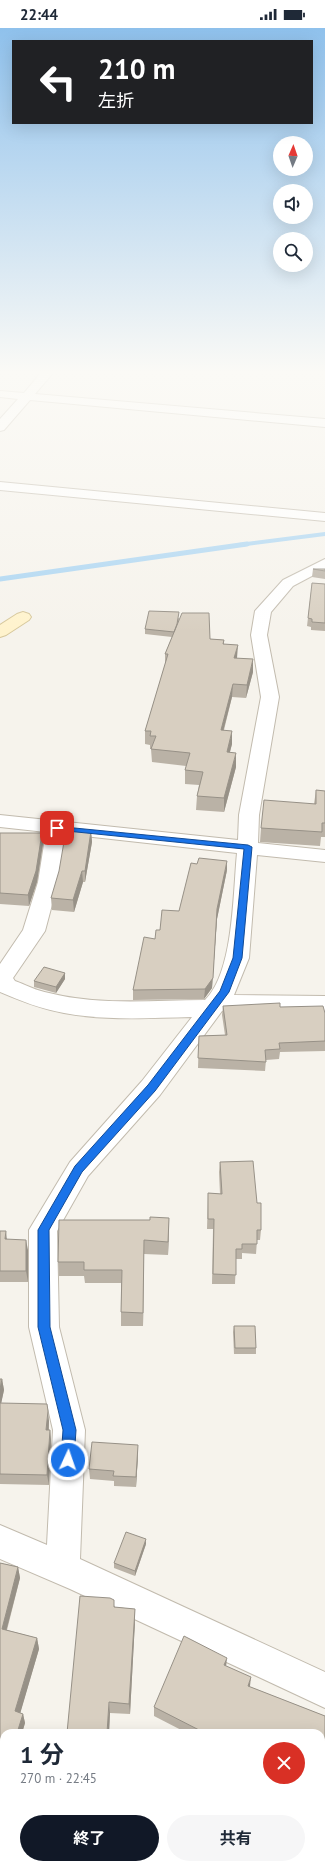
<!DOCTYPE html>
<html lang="ja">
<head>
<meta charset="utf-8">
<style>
	body { margin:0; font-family:"PT Sans","Noto Sans JP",sans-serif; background:#f6f6f7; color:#1f2937; height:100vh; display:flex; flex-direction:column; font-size:15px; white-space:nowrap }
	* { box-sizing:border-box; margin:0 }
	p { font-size:13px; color:#747a83 }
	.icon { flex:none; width:22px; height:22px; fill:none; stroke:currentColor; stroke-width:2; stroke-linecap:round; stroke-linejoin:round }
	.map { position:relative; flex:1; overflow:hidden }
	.sheet { position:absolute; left:0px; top:1701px; width:325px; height:140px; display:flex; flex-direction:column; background:#fff; border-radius:12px 12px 0 0; box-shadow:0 4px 16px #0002 }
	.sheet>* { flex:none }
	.banner { position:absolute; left:12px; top:12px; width:301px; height:84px; border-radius:0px; box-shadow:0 4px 16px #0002; background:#202124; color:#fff; overflow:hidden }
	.needle { width:26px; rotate:2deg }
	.fabs { position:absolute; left:273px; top:108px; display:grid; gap:8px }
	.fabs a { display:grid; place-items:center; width:40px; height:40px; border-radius:50%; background:#fff; box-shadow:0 4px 16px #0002; font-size:20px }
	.pin { position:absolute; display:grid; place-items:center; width:34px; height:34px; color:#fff; margin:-17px; border-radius:8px; box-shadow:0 2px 6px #0006 }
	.me { position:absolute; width:44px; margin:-22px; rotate:3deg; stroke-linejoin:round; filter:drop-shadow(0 0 3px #0008) }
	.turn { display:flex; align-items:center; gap:14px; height:84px; padding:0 20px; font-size:18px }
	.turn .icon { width:52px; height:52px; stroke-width:2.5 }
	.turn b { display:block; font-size:28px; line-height:34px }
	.round { display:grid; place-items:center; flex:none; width:42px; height:42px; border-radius:21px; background:#f6f6f7 }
	.head { display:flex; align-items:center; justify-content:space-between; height:68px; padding:0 20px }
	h1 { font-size:24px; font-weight:700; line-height:30px }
	.cta { display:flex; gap:8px; margin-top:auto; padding:8px 20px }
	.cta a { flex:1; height:46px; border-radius:24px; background:#111827; color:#fff; font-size:16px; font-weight:700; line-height:46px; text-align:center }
	.cta a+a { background:#f6f6f7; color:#1f2937 }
	.status { display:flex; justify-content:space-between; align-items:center; height:28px; padding:0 20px; background:#fff; direction:ltr }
	.status svg { height:11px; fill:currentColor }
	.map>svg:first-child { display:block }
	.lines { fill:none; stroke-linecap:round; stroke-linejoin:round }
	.stream-far1 { stroke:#a9d4f2; stroke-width:4 }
	.stream { stroke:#a9d4f2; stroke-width:5 }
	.street-casing { stroke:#c2bbae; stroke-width:2 }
	.secondary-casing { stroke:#d6c79b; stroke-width:2 }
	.street { fill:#fff; fill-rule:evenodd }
	.secondary { fill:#fff3cd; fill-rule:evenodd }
	.wall { fill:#bab2a6 }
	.shaded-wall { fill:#979187 }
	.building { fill:#d8cfc1; stroke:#979187 }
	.route { fill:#1a73e8; stroke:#114b97 }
</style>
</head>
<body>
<div class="status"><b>22:44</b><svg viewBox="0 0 49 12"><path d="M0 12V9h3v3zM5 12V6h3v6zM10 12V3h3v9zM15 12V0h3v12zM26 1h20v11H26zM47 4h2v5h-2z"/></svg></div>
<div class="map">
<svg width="325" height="1841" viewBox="0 0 325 1841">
	<rect width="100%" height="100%" fill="#f6f3ec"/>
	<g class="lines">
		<!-- stream-far1 -->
		<path class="stream-far1" d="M239 517 325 506"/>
		<!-- stream -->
		<path class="stream" d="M0 551 247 516"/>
		<!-- street casing -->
		<g class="street-casing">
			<path id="street" d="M40 346H52L35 366 325 391V399L30 372 4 402 0 403V391L18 371 0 369V363L24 365Z
				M0 454 325 485V493L0 462Z
				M325 531V541L293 558 271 584 267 607 279 669 259 787 258 815 325 822V834L257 827 249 930 234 967 325 968V984L222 983 160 1067 88 1148 57 1203 59 1299 85 1402 80 1531 325 1644V1680L70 1561 0 1531V1497L47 1517 53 1402 29 1299V1202L70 1134 142 1053 192 989C150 990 106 993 64 985 41 981 21 973 0 964V936L23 902 38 854 46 804 0 799V787L238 812 239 787 261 669 251 607 255 583 283 552ZM66 806 237 825C233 864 234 944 205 972 154 972 100 978 49 965 37 963 26 957 15 953L13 950 45 903 58 854Z
				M0 1816 4 1818V1837H27L29 1841H0Z"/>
		</g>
		<!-- secondary casing -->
		<g class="secondary-casing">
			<path id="secondary" d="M23 584 29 586 31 589 29 592 6 607 0 609V597L17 586Z"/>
		</g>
		<!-- street -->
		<use href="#street" class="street"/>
		<!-- secondary -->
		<use href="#secondary" class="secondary"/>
	</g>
	<!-- wall -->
	<path class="wall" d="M313 541H325V551L312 549Z
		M312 555 325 556V603L311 602V599L307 598Z
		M179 590V592L210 611 224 612V616L237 630 253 644 246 670 232 669 224 702 232 716 230 724 236 739 224 784 196 782 197 768 199 757 185 756V742L186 738 152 734 151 721H150V717L145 716V703L165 637V626L172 609 145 606V601Z
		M316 762 325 763V809H321L320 818 260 814 261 800 314 776Z
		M91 803 92 814 85 854H83L74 884 52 882 51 870Z
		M0 805H42L43 816 37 854 29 878 0 876Z
		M227 842 217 891 212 960 204 971 133 972V962L155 911 160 902 179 883Z
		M65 945V951L56 965 34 959V953Z
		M223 978 280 979 325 985V1023L280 1024 279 1031 266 1032 265 1043 198 1040 199 1008 225 1007 222 987Z
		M220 1134 257 1175 261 1202 260 1212H257L256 1226 242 1225V1231H236L235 1256H212L213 1201H207L208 1165 220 1166 219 1144Z
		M169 1190 168 1227 144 1226 143 1298H121V1255H85L84 1248H59L58 1234 150 1192Z
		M0 1203 7 1211 28 1222V1254H0Z
		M234 1298 256 1320V1326H234L233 1304Z
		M0 1351H2L4 1362 1 1375 49 1393V1402H50L51 1412 49 1457 0 1456Z
		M138 1427 136 1459 114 1458V1453L90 1451 89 1441Z
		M146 1516 135 1548 114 1540V1535Z
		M0 1535 18 1539 20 1550 7 1602 37 1610 39 1621 20 1685 23 1686 25 1695 22 1705H4V1744L0 1742Z
		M110 1570 115 1579 135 1581V1593L130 1686 110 1685 109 1705Z
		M226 1638 250 1659 325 1688V1841H301L322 1774 321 1773V1705H187L154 1688V1679Z"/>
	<!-- shaded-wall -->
	<path class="shaded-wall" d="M238 617 237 630H234Z
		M253 631V644L246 670 247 657Z
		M233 656 232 669 220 715 221 702Z
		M232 703V716L226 738 227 724Z
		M236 725V739L224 784V770Z
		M91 803 92 814 85 854V843Z
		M42 805 43 816 37 854 29 878 28 867Z
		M227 833V842L217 891 212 960 204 971 205 961 217 881Z
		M82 843 83 854 74 884 73 872Z
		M65 945V951L56 965V959Z
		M169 1190V1203L168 1227V1214Z
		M6 1203 7 1213 5 1211Z
		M26 1212 28 1222V1254L26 1243Z
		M144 1212V1226L143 1298V1285Z
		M2 1351 4 1362 0 1381V1361Z
		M48 1383 49 1393 48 1412 46 1402Z
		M50 1402 51 1412 49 1457 47 1447Z
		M138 1417V1427L136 1459V1449Z
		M146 1511V1516L135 1548V1543Z
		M18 1539 20 1550 4 1611 2 1601Z
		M135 1581V1593L130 1686 129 1676Z
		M37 1610 39 1621 18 1693 15 1683Z
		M227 1630 226 1639 224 1637Z
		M251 1649 250 1658 247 1667 248 1658Z
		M109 1674 110 1685 109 1705H107Z
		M23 1686 25 1695 22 1705H17Z"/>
	<!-- building -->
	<path class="building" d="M313 541H325V543Z
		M312 555 325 556V595L312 594V591L308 590Z
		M149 583 179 584 177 596 174 604 145 601Z
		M182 585H209L210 611 224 612 223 616 238 617 234 630 253 631 247 657 233 656 221 702 232 703 227 724 236 725 224 770 197 768 203 744 185 742 190 725 151 721 156 708H150L151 703H145L168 626H165Z
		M316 762 325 763V795H322V804L261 800 264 772 316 776Z
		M66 802 91 803 85 843H82L73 872 51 870 59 843Z
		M0 805H42L36 843 28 867 0 865Z
		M199 830 227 833 217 881 213 950 205 961 133 962 144 909 155 911 156 902H160L162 882 179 883 191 835 197 836Z
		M44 939 65 945 56 959 34 953Z
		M280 975V979L323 978 325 985V1013L279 1015 280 1021 265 1022 266 1034 198 1030 199 1008 227 1007 223 978Z
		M253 1133 257 1175H261V1202H257V1216H242V1221H236V1247L213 1246 214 1191H208V1165L222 1166 220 1134Z
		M150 1189 169 1190 168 1214 144 1212 143 1285 121 1284 122 1242H84V1234H58L59 1192H150Z
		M0 1203H6L5 1211 26 1212V1243H0Z
		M234 1298H255L256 1320H235Z
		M0 1351H2L0 1361Z
		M0 1375 47 1376 48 1383 46 1402H50L47 1447 0 1446Z
		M92 1414 138 1417 136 1449 113 1448 114 1443 89 1441Z
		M126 1504 146 1511 135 1543 114 1535Z
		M0 1535 18 1539 2 1601 37 1610 15 1683 23 1686 17 1705H4V1736L0 1734Z
		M80 1568 110 1570 114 1572V1579L135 1581 129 1676 109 1674 107 1705H67Z
		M184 1608 227 1630 224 1637 251 1649 248 1658 325 1688V1841H306L302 1839 303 1837H321V1777L324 1766 321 1765V1705H203V1704L154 1679Z"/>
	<!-- sky -->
	<linearGradient id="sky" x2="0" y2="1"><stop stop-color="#8fc1ec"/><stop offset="0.57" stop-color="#fbfaf6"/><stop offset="1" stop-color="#fbfaf6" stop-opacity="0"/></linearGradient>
	<rect width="325" height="604" fill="url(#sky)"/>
	<!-- route -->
	<path class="route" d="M54 798 248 817 252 819 242 930 229 964 155 1063 82 1144 49 1202 50 1299 76 1402 74 1432 72 1437 68 1439 63 1437 61 1432 63 1402 38 1299V1202L75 1138 148 1057 220 963 233 930 244 821 57 802H54Z"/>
</svg>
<div class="fabs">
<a><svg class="needle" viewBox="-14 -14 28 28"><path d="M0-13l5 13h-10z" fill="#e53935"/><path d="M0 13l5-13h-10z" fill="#747a83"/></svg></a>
<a><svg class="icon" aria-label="sound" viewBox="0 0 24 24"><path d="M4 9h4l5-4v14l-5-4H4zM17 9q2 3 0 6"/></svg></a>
<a><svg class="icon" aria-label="search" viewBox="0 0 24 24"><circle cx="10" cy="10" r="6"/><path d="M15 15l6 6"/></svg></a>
</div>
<div class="pin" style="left:57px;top:800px;background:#d93025"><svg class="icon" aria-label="arrive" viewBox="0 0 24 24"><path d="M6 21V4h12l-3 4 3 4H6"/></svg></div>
<svg class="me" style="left:68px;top:1432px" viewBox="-20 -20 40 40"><circle r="17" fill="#1a73e8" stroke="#fff" stroke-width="3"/><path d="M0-11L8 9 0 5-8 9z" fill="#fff"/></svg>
<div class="banner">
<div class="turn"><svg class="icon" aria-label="left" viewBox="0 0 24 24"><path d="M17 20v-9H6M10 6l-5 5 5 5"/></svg><div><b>210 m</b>左折</div></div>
</div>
<section class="sheet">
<div class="head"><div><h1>1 分</h1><p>270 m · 22:45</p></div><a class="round" style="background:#d93025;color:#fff"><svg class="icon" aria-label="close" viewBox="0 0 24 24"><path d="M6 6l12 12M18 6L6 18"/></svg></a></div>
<div class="cta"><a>終了</a><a>共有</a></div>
</section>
</div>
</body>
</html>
